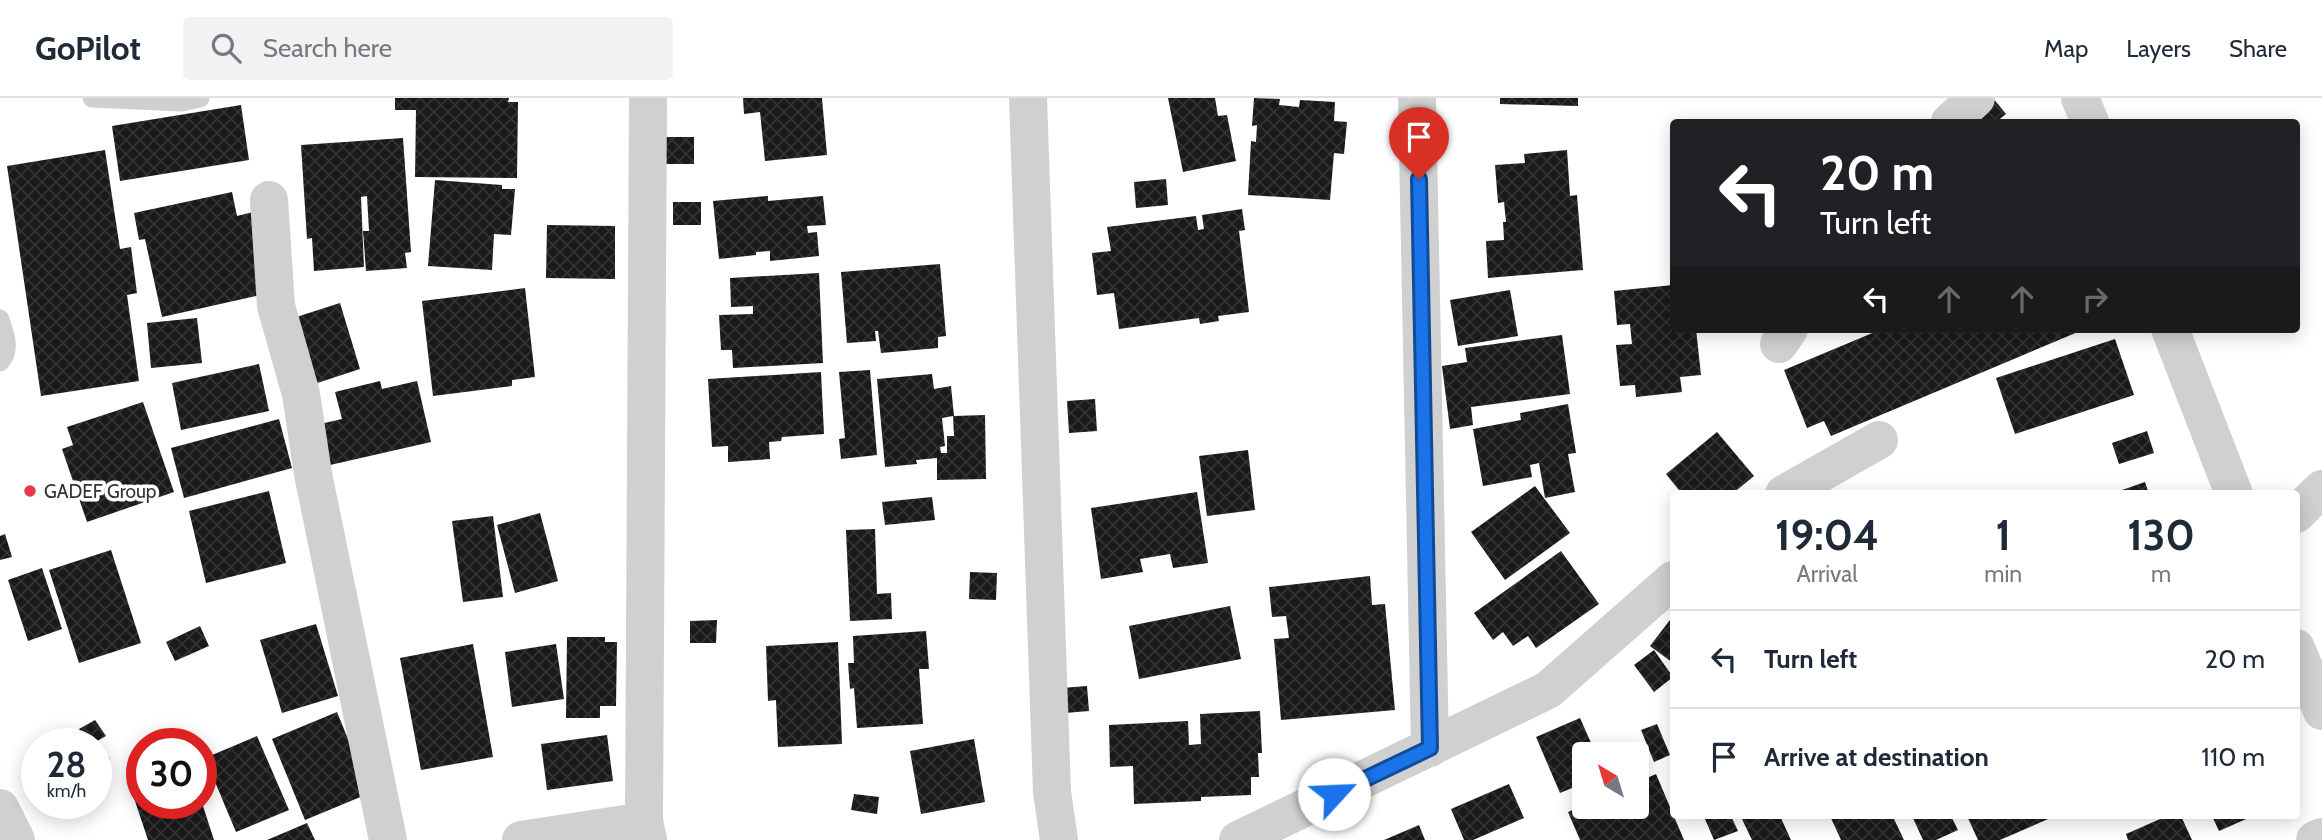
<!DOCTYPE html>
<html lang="en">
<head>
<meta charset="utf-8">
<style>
	body { margin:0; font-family:Cabin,sans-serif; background:#f2f2f3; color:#1f2937; height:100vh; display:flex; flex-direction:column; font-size:26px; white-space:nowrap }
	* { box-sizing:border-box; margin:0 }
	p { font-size:23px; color:#747a83 }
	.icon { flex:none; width:38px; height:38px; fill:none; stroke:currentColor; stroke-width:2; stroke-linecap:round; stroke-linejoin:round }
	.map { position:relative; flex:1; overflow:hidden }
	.sheet { position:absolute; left:1670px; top:392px; width:630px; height:329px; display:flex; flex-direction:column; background:#fff; border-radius:7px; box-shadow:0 4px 18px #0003 }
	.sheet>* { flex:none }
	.top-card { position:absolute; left:1670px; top:21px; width:630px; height:214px; border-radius:7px; box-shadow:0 4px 18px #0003; background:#202124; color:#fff; overflow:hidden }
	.needle { width:46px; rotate:322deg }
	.controls { position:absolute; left:1572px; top:644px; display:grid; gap:14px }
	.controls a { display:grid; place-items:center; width:77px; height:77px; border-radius:7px; background:#fff; box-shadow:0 4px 18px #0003; font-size:35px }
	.speed { position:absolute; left:21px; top:630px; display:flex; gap:14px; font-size:35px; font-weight:700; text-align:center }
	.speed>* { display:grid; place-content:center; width:91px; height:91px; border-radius:50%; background:#fff; box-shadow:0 4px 18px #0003; line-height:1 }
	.speed small { font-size:18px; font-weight:400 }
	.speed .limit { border:10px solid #d22; background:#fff; color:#111 }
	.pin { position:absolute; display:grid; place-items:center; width:60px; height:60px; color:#fff; margin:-72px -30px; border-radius:50% 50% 50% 0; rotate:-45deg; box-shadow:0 0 7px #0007 }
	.pin .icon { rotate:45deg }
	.me { position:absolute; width:77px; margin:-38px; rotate:65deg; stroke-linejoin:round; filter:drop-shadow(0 0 5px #0008) }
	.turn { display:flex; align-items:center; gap:24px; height:147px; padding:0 35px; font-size:32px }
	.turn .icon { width:91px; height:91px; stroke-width:2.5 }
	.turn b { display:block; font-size:49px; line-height:60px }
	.lanes { display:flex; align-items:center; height:66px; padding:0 35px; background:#0003; justify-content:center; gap:35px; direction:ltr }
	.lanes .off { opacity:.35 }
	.eta { display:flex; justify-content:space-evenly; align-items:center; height:119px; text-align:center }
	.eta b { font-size:42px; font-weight:700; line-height:49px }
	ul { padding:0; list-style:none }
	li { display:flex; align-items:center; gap:21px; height:98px; padding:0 35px; border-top:2px solid #e0e1e3 }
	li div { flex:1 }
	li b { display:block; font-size:26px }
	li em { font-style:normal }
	header { display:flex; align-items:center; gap:42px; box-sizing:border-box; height:98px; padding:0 35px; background:#fff; border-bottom:2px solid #e0e1e3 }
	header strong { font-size:33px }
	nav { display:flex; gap:38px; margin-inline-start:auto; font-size:24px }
	.search { width:490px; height:63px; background:#f2f2f3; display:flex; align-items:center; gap:18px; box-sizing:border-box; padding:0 24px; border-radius:7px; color:#747a83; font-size:26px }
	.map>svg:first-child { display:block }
	.building { fill:url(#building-cross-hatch); fill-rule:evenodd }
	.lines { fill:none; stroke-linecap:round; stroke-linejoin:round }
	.service { stroke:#d0d0d0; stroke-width:19 }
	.minor { stroke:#d0d0d0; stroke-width:38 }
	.tertiary { stroke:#d0d0d0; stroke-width:38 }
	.route-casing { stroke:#114b97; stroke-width:18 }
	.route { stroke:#1a73e8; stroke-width:12 }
	.poi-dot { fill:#e63946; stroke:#fff; stroke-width:2.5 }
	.labels { text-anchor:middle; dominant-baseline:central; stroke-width:7; stroke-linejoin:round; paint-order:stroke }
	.poi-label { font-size:19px; fill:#333; stroke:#fff; text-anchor:start }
</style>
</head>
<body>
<header>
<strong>GoPilot</strong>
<div class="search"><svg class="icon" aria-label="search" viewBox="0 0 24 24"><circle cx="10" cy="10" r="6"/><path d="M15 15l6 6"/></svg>Search here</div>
<nav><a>Map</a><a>Layers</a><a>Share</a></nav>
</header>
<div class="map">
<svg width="2322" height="742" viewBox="0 0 2322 742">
	<defs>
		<pattern id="building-cross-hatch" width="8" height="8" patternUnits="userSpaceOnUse" patternTransform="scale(1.75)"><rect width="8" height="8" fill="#1a1a1a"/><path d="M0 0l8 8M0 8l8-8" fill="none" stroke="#333"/></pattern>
	</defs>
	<rect width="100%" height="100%" fill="#fff"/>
	<!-- building -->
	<path class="building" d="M395 0H509L508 4H518L517 80 415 79 416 12H395Z
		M743 0H822L827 57 765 63 760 14 744 16Z
		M1168 0H1215L1218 18 1227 17 1236 63 1183 74Z
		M1254 0 1280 1 1279 7 1299 9 1300 2 1335 4 1334 23 1347 24 1344 56 1334 55 1330 102 1248 97 1251 43 1256 44 1257 27 1252 28Z
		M1500 0H1578V8L1500 6Z
		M1993 0 2006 16 1996 24H1979L1969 11Z
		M241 7 249 62 120 83 112 28Z
		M665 39H694V66H664Z
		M403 40 411 154 405 155 407 170 366 173 363 133H369L367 98 361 99 364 169 314 173 312 140 307 141 301 47Z
		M105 52 120 151 131 149 137 195 127 197 139 283 41 298 7 68Z
		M1567 52 1570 98 1577 97 1583 172 1488 180 1486 143 1504 142 1503 124H1506L1504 104 1498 105 1495 67 1525 65 1524 56Z
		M1166 81 1168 107 1136 110 1134 84Z
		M435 82 502 87V91H515L511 137 494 136 492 172 428 168Z
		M232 94 237 118 253 114 270 195 162 219 145 141 139 142 134 115Z
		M768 98V103L823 98 826 127 807 128 808 135 817 134 819 158 770 163V153L756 154V157L719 161 713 103Z
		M673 104H701V127H673Z
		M1242 111 1245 132 1239 133 1249 214 1218 218 1219 223 1200 226 1199 220 1119 231 1114 195 1097 197 1092 155 1111 153 1107 129 1196 118 1198 132 1204 131 1202 117Z
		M547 127 615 128V181L546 180Z
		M940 166 946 238 938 239V250L881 255 878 233H875L876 243 847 245 841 174Z
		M819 175 823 265 733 270 732 252H721L719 217 753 216V208L731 209 730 180Z
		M1673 187V231H1696L1701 277 1680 279 1682 294 1636 299 1635 287 1620 288 1616 247 1632 246 1630 226 1617 227 1614 193Z
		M525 190 535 279 512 282V288L433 298 422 203Z
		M1510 192 1518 238 1458 248 1450 202Z
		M340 205 360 271 305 289 284 223Z
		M197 220 202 265 151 270 147 225Z
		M1882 231H2085L1831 338 1824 323 1807 330 1784 272Z
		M1562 237 1570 296 1471 309 1473 327 1450 331 1442 268 1467 264 1465 250Z
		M2115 241 2134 297 2015 336 1996 280Z
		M259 266 269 313 181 332 172 285Z
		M870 272 877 357 841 361 839 341 845 340 839 274Z
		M821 274 824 336 782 339 781 343 769 344 770 361 728 364V348L712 349 708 281Z
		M932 276 934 291 951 288 954 318 985 317 986 381 937 382V360L916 362 917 366 885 369 877 281ZM953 318 954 338H947V355H941L940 349 945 348 942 320Z
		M380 283 382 291 417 283 431 344 317 370 307 329 342 321 335 294Z
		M1095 301 1097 333 1069 335 1067 303Z
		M143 304 174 394 87 424 62 351 73 347 67 329Z
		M1568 306 1576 355 1568 356 1575 394 1545 400 1539 365 1530 367 1532 379 1483 388 1473 331 1521 322 1520 315Z
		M279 321 292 370 184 400 171 350Z
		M2147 333 2154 355 2119 366 2112 345Z
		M1717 334 1754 378 1732 396H1682L1666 376Z
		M1248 352 1255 412 1207 418 1199 358Z
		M2145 384 2149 396H2124L2122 392Z
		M1535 388 1570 435 1505 482 1471 434Z
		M269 393 286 465 206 485 189 413Z
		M1197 394 1208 465 1173 470 1170 456 1140 461 1143 474 1101 481 1091 410Z
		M932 399 935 422 885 427 882 404Z
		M540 415 558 483 515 495 497 427Z
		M493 418 503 499 463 504 452 423Z
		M875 431 877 496 891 495 892 521 850 523 846 432Z
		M5 436 12 459 0 462V438Z
		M111 452 141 545 79 565 49 472Z
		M1561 453 1599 506 1536 550 1528 538 1513 548 1503 534 1493 542 1474 515Z
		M42 470 62 531 28 543 8 482Z
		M970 474 997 475 996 502 969 501Z
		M1370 478 1372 507 1385 506 1395 612 1281 622 1274 541 1289 540 1286 518 1272 519 1269 489Z
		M1230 508 1241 561 1139 581 1129 528Z
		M1673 518V565L1650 548Z
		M717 522 716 545H690V523Z
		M316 526 338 598 282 615 260 542Z
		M200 528 209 548 175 563 166 544Z
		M926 533 929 571H919L923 626 857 630 854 590 850 591 848 565H854L853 538Z
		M567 539H605V544H617L616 608H600V620H566Z
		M838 544 842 646 778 649 776 602 768 603 766 548Z
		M473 546 493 659 421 672 400 560Z
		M556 546 564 601 512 609 505 554Z
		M1654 552 1673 579 1654 594 1634 567Z
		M1087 588 1089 613 1065 615 1062 590Z
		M1260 613 1262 655H1258L1259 679H1251V697L1201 699V703L1134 706 1133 668 1110 669 1109 627 1188 623 1189 647 1201 646 1200 616Z
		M337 614 370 695 305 722 272 641Z
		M1580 620 1596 656H1584V685L1560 695 1536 639Z
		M95 622 106 638 92 646H87L79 631Z
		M1657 626 1670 657 1654 664 1641 632Z
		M607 637 613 683 547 692 541 646Z
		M257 638 289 712 236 734 205 660Z
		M974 641 985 704 921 716 910 653Z
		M103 649 110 661 96 669V653Z
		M1656 676 1684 742H1580L1568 714 1584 707 1636 709V685Z
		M1509 686 1524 720 1473 742H1464L1451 711Z
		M142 687V705H202L214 742H148L131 691Z
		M854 696 879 699 877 716 851 712Z
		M1714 718H1731L1738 733 1714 742 1705 721Z
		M1744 718H1780L1791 742H1752L1741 719Z
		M1830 718H1901L1894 721 1904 742H1841Z
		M1912 718H1951L1958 732 1936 742H1923Z
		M1967 718H2055L2000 742H1978Z
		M2167 718H2181L2192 742H2128L2126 736Z
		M2212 718H2253L2219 733Z
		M307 725 315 742H267Z
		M1419 727 1425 742H1384Z"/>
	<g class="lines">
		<!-- service -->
		<path class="service" d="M92 0 182 4 200 0
			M0 221C4 235 12 252 0 264"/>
		<!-- minor -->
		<path class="minor" d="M648 0 644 723 648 742
			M1028 0 1052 694 1059 742
			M1417 0 1430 650
			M2080 0 2090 24
			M1950 24 1976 0
			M269 102 276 208 301 296 313 376 388 742
			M2170 231 2234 396
			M1779 246 1789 231
			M1784 396 1879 342
			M2296 416 2322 391
			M2296 550 2322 613
			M521 742 644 723
			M1238 742 1548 592 1673 482
			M2315 742 2322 739"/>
		<!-- tertiary -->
		<path class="tertiary" d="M0 710 16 742"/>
	</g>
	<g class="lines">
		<!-- route casing -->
		<g class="route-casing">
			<path id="route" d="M1334 696 1430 650 1419 81"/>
		</g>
		<!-- route -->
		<use href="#route" class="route"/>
	</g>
	<!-- markers -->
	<circle class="poi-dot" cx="30" cy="393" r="7"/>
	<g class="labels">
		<!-- poi labels -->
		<g class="poi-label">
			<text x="44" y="393">GADEF Group</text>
		</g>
	</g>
</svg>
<div class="controls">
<a><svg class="needle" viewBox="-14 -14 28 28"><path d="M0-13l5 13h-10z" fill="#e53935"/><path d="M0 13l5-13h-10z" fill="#747a83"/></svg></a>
</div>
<div class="speed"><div>28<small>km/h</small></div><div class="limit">30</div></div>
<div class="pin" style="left:1419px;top:81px;background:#d93025"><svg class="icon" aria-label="arrive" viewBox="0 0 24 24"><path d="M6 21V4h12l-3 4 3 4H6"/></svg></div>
<svg class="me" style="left:1334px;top:696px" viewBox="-20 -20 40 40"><circle r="19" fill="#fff"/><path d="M0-13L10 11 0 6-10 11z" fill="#1a73e8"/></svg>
<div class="top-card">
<div class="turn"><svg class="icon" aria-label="left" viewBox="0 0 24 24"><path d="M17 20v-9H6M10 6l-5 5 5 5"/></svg><div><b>20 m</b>Turn left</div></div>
<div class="lanes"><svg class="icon" aria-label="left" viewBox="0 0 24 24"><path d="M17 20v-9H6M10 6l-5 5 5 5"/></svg><svg class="icon off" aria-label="ahead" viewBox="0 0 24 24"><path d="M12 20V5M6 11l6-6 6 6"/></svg><svg class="icon off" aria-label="ahead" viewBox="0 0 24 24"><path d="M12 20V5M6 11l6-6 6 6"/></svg><svg class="icon off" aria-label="right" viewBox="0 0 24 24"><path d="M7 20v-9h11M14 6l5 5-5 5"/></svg></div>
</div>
<section class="sheet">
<div class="eta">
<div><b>19:04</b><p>Arrival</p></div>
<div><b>1</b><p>min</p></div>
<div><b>130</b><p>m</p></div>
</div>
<ul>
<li><svg class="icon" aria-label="left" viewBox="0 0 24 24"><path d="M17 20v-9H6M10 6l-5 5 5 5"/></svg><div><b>Turn left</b></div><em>20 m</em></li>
<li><svg class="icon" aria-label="arrive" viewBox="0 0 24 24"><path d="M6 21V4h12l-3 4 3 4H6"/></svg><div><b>Arrive at destination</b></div><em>110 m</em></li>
</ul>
</section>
</div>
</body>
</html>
